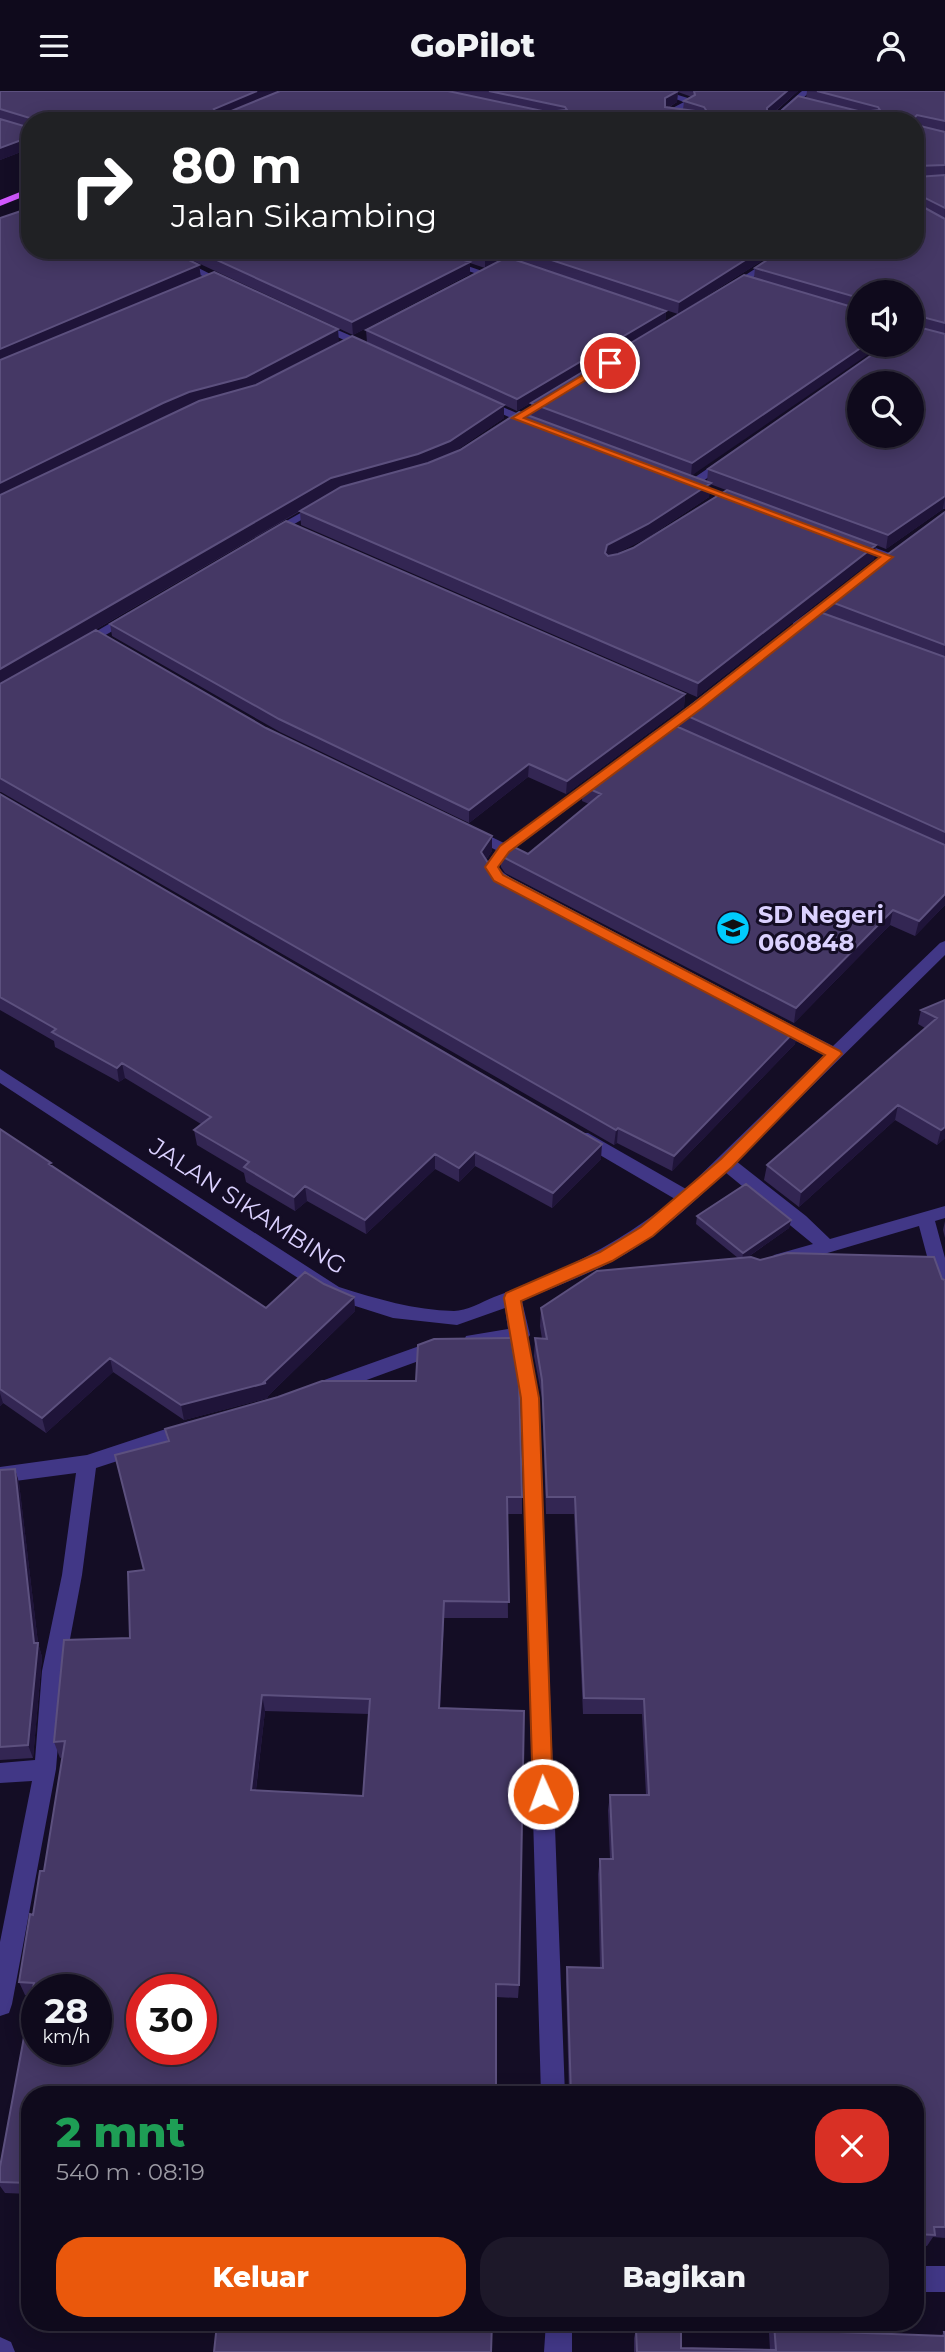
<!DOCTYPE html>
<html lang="id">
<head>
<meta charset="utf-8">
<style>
	body { margin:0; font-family:Montserrat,sans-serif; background:#1d1829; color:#f1f3f6; height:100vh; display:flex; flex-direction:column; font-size:26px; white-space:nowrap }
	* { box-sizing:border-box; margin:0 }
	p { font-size:23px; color:#9b9aa3 }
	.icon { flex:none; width:38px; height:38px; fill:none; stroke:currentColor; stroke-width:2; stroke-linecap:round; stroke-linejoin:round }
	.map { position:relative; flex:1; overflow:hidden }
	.details { position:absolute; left:21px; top:1995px; width:903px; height:245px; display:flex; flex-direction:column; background:#0f0a1c; border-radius:28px; box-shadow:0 4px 18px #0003,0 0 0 2px #2f2b3b }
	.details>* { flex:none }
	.banner { position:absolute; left:21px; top:21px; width:903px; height:147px; border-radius:28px; box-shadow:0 4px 18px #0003,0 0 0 2px #2f2b3b; background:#202124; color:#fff; overflow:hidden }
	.buttons { position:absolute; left:847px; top:189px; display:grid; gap:14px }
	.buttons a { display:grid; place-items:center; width:77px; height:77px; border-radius:50%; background:#0f0a1c; box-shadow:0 4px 18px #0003,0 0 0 2px #2f2b3b; font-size:35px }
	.speed { position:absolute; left:21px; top:1883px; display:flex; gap:14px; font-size:35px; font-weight:700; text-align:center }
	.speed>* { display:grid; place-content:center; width:91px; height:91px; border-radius:50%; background:#0f0a1c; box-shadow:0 4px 18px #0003,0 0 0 2px #2f2b3b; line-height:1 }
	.speed small { font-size:18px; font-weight:400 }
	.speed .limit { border:10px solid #d22; background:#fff; color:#111 }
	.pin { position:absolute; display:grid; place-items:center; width:60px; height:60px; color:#fff; margin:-30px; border:4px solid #fff; border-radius:50%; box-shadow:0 2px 7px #0007 }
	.me { position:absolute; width:77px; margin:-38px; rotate:358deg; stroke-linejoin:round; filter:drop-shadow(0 0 5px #0008) }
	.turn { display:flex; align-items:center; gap:24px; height:147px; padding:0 35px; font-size:32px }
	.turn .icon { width:91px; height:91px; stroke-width:2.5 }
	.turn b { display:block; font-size:49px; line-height:60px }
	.round { display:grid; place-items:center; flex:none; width:74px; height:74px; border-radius:28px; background:#1d1829 }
	.overview { display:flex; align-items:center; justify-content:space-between; height:119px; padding:0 35px }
	h1 { font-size:42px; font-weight:800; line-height:52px; color:#1e9e55 }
	.primary-button { display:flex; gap:14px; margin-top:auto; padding:14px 35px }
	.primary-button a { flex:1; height:80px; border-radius:28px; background:#ea580c; color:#fff; font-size:28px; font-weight:800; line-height:80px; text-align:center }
	.primary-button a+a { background:#1d1829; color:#f1f3f6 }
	header { display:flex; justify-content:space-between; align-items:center; height:91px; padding:0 35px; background:#0f0a1c; font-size:32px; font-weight:800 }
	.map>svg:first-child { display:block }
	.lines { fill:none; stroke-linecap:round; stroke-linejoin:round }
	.minor { fill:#413786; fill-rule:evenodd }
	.major { fill:#d158ff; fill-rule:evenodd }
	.wall { fill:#332653; fill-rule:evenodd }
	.shaded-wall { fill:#1f1439 }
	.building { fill:#453865; stroke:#5c507e; stroke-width:2; fill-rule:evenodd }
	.route { fill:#ea580c; stroke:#983908; stroke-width:2 }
	.labels { text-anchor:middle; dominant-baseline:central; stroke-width:6; stroke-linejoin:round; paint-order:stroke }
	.poi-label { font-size:24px; font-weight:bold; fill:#dbd1ff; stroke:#140d25; text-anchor:start }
	.street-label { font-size:24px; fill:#dbd1ff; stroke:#140d25 }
</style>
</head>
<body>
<header><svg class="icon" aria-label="menu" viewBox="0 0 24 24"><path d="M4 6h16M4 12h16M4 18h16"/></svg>GoPilot<svg class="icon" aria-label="person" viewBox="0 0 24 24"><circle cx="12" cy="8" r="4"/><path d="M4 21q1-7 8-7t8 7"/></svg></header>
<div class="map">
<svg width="945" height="2261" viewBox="0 0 945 2261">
	<rect width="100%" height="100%" fill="#140d25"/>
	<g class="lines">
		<!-- minor -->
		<path class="minor" d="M653 0H665L691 8 693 12 671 25H665V21L684 11Z
			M802 0H811L777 30H768Z
			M151 159H163L232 194 224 196Z
			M407 159H421L491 183 483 185Z
			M525 159H536L498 181 490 179Z
			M784 159H795L732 200 724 198Z
			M317 230 372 254 373 256 364 258 313 235 312 233Z
			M482 307 537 331 538 333 529 335 478 312 477 310Z
			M723 367 733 369 696 395H688V391Z
			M320 411 326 414 324 416 275 444 265 442Z
			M854 449 892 463 894 466 888 470 850 455V451Z
			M844 495 850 499 848 502 801 538H793V532Z
			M129 521 135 525 133 528 85 556 81 557 75 553Z
			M699 610 706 614 704 617 659 650H649V644Z
			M600 683 607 687 605 690 510 761 498 776C504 784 512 786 517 793L515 796C500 800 491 788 484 776L496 759 465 744V738H475L504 752Z
			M945 850V864L736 1070 806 1125 830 1148 945 1115V1127L935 1130 945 1167V1206L939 1204 936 1199 919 1135 780 1176 774 1174 771 1169 774 1164 813 1153 725 1081C691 1114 654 1149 611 1171 582 1186 551 1197 522 1210L530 1244 528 1247 539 1307 565 2004H541L521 1307 511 1253 473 1257 466 1255 464 1250 466 1245 508 1238 505 1217 457 1234 393 1227 327 1206 0 992V978L339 1196C377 1208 414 1219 454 1220 466 1220 482 1211 494 1206 561 1182 619 1152 675 1108L576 1050 574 1046 576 1042H588L686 1098 824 964 770 937 768 933 770 929H782L833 955 940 852Z
			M439 1248 446 1250 448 1255 446 1260 320 1306 313 1303 311 1298 313 1293Z
			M190 1330 197 1332 200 1338 197 1344 96 1377 82 1484 64 1580 56 1678 12 1913 9 1922 0 1925V1851L32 1690 0 1692V1672L35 1669 42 1580 62 1484 76 1382 0 1392V1376L87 1364Z
			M915 2175H945V2201H915Z
			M546 2231H572V2261H544Z
			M0 2246 11 2251 15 2261H0Z"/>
		<!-- major -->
		<path class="major" d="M30 97V103L0 115V109Z"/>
	</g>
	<!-- wall -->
	<path class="wall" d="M0 0H798L775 21H780L806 7 807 0H945V418H943L886 458 876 454 874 468 697 606 301 434 300 420 335 400 57 561 266 637 492 745V760L486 769 492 778 797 938 795 953 672 1080 617 1052 614 1054 1 701H0V127L199 174 201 187 339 251 255 295 504 314V327L451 363 531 325V312L754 187 755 177 915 159V30H30V61L26 59 0 69ZM678 1 692 6 684 10 683 19 668 17 677 11ZM859 201H912V254L708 378 707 391 691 385 859 254ZM183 318 133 341 165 326ZM710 393 726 399 633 457 618 463 613 464 647 447 709 406Z
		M170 159H518L485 177 470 172V183L353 244Z
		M521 159H779L678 223 594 196 666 220 665 232 517 320 367 251 366 239 520 171Z
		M945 421V814L915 845 890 834 794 932 505 782 501 776V762L528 763 589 713 582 710 583 695 680 636 681 622 824 523 826 509Z
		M110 533 685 603 684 616 566 703 528 686 469 732 280 641 112 545Z
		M0 703 601 1068 552 1117 475 1075 459 1091 435 1078 366 1143 307 1110 295 1120 246 1091 244 1082 197 1054 194 1039 201 1033 125 987 119 991 55 956 54 950 0 919Z
		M945 909V1047L937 1054 895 1029 799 1116 764 1089 767 1074 925 937 918 933 921 919Z
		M0 1038 52 1075 266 1217 324 1193 354 1206 355 1220 268 1305V1307L184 1329 113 1281 46 1342 3 1312 0 1315Z
		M697 1125 791 1129 789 1137 748 1166 760 1169 942 1188 945 1189V2147L933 2146 927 2155 915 2154V2004H569L566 1890 567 1876 600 1877 598 1783 600 1768H610L608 1719 610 1704H646L642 1623H583L574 1423H546L542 1307 534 1265 535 1247 542 1248 540 1235 541 1217 738 1167 696 1133Z
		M945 1130V1147L943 1139Z
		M165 1338 522 1406V1423H507L508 1527H444L440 1617 519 1894 518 1907 496 1906 30 2004V2103L5 2102 0 2095V2076L31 1905 25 1904 19 1891 44 1780 63 1666 60 1667 54 1651 130 1547 168 1351ZM265 1620 369 1623 363 1705 256 1699Z
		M15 1378 19 1392 38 1552 42 1566 33 1667 0 1669V1379Z
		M60 2231H492L216 2242 65 2238Z
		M774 2233 839 2241 941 2245 944 2241 945 2261H634V2247L636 2238 681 2257 770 2259 769 2242Z"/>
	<!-- shaded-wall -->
	<path class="shaded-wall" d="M257 0H283L215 29 214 18Z
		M678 0 677 11 664 19 665 7Z
		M787 0H798L766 28 767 17Z
		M24 48 26 59 0 69V57Z
		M495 159H518L485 177V165Z
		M761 159H779L678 223 679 211Z
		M470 171V183L353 244 352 231Z
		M199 174 201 187 0 272V258Z
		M666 220 665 232 517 320V308Z
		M338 238 339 251 247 299 190 314 165 326 0 407V392L163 312Z
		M865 254H882L691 385 692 372Z
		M504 314V327L450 364 418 377 332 401 0 594V578L331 387Z
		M711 392 709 406 647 447 606 468 605 462 607 454Z
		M945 405 943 418 886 458 888 444Z
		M876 454 874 468 697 606 698 592Z
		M685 603 684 616 566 703 567 690Z
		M529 673 528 686 469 732V719Z
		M492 745V760L481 776V761Z
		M945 803V814L915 845 919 830Z
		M893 819 890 834 794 932 796 917Z
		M797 938 795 953 672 1080 674 1065Z
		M122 972 125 987 119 991 117 977Z
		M898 1014 895 1029 799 1116 801 1101Z
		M945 1036V1047L937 1054 941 1039Z
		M618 1037 617 1052 614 1054 616 1039Z
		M602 1053 601 1068 552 1117 553 1102Z
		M475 1061V1075L459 1091V1077Z
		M435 1063V1078L366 1143 365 1129Z
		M305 1095 307 1110 295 1120 294 1106Z
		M791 1129 789 1137 742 1170 743 1162Z
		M354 1206 355 1220 268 1305V1307L184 1329 181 1314 263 1292Z
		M110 1267 113 1281 46 1342 42 1327Z
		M0 1302 3 1312 0 1315Z
		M15 1378 19 1392 38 1552 42 1566 33 1667 28 1654 34 1552Z
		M444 1510V1527L439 1632V1617Z
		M262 1604 265 1620 254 1714 251 1699Z"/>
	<!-- building -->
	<path class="building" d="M0 0H257L214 18 217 21H229L280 0H448L547 21 567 19 565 16 489 0H678L665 7V16L703 21 706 19 704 16 684 10 695 4 694 0H787L767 17V21H780L798 5 862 21 880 19 878 16 817 0H945V30L917 24 914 27 915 30H31L30 27 0 18Z
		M0 28 27 36 30 34V50L24 48 0 57Z
		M915 31 916 34 945 41V74L917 75 915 76Z
		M915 80 917 86 945 84V117L915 102Z
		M915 106 916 112 945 128V232L915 224 912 226V201H859V207L755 177 782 159H915Z
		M30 117V159H169L199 174 0 258V127Z
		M195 159H435L470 171 352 231Z
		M468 159H495L485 165Z
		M521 159H761L679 211Z
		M507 166 666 220 517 308 366 239Z
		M214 181 338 238 246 286 189 301 163 312 0 392V269Z
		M744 184 859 218V254H865L692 372 531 312Z
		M912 227 914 235 945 243V405L888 444 708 378 886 254H912ZM859 292H912V345H859Z
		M352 245 504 314 450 350 418 363 331 387 0 578V404L199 310 256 294Z
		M519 321 711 392 648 433 607 454 605 462 608 465 618 463 633 457 727 399 876 454 698 592 300 420 341 396 428 372 460 359Z
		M945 421V554L826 509Z
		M286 430 685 603 567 690 529 673 469 719 279 628 110 533Z
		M814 519 945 566V741L681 622Z
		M96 539 266 637 492 745 481 761 492 778 797 938 674 1065 618 1037 616 1039 0 687V593Z
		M669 632 945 754V803L919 830 893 819 796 917 505 767 501 762 508 753 528 763 601 703 583 695Z
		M0 703 602 1053 553 1102 475 1061 459 1077 435 1063 365 1129 305 1095 294 1106 244 1076 249 1071 194 1039 211 1026 122 972 117 977 52 941 56 938 0 906Z
		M945 909V1036L941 1039 898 1014 801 1101 767 1074 937 927 921 919Z
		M0 1038 51 1072 49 1073 266 1217 305 1181 324 1193 354 1206 263 1292H266L181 1314 110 1267 42 1327 0 1298Z
		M746 1093 791 1129 743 1162 697 1125Z
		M787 1162 934 1166 942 1188 945 1189V2136H934L935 2144 915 2143V2004H571L567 1876 603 1877 600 1768H613L610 1704H649L644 1608 584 1607 575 1406H547L542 1289 535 1247 547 1248 541 1217 597 1180 751 1166 760 1169Z
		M511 1247 519 1290 522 1406H507L509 1511 444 1510 439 1617 524 1620 519 1894 496 1893V2004H30V2092L0 2091V2076L34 1892 19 1891 30 1823 33 1824 40 1780H44L65 1650 54 1651 64 1549 130 1547 128 1481 144 1479 115 1364 169 1350 165 1338 278 1306 322 1290H416L418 1254 434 1248ZM262 1604 370 1608 363 1705 251 1699ZM37 1899H96V1958H37ZM142 1899H201V1958H142Z
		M15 1378 34 1552H38L28 1654 0 1656V1379Z
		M157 2231H492L491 2261H214L217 2233Z
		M774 2233 838 2235 839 2241 945 2245 944 2241H945V2261H637L636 2238 681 2239V2257L776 2259Z"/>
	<!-- route -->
	<path class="route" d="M606 270 614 272 524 327 893 466 702 617 509 761 498 776 503 784 840 960 842 963 732 1076 653 1145 612 1170 521 1210 539 1307 553 1703 550 1710 543 1713 536 1710 533 1703 521 1307 504 1207 506 1202 600 1161 641 1136 721 1068 825 964 494 790 485 776 500 755 694 612 880 466 512 327Z"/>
	<!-- icons -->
	<defs>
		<g id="school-disc" transform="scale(1.75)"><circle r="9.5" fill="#00cbfc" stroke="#140d25"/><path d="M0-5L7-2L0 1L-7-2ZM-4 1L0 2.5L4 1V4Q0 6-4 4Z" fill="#111"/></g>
	</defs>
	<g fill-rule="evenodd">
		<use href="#school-disc" x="733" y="837"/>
	</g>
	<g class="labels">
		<!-- poi labels -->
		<g class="poi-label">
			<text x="758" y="823">SD Negeri<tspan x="758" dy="28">060848</tspan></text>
		</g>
		<!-- street labels -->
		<g class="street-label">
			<text transform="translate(248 1115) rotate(33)">JALAN SIKAMBING</text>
		</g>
	</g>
</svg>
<div class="buttons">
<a><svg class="icon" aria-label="sound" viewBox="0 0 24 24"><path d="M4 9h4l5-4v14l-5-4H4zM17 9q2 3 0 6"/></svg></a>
<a><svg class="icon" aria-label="search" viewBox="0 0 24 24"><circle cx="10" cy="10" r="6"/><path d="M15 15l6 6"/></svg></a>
</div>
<div class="speed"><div>28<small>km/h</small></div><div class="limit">30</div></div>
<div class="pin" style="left:610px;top:272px;background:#d93025"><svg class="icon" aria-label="arrive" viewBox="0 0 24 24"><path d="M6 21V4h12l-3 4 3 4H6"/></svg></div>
<svg class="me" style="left:543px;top:1703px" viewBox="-20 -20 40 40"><circle r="17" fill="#ea580c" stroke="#fff" stroke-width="3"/><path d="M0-11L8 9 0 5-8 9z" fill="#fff"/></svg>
<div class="banner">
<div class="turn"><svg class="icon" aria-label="right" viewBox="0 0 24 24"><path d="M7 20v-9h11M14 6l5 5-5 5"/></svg><div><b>80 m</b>Jalan Sikambing</div></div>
</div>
<section class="details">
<div class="overview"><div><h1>2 mnt</h1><p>540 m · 08:19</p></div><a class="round" style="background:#d93025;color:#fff"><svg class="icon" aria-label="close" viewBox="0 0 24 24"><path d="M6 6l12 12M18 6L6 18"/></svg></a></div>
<div class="primary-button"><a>Keluar</a><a>Bagikan</a></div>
</section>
</div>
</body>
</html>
